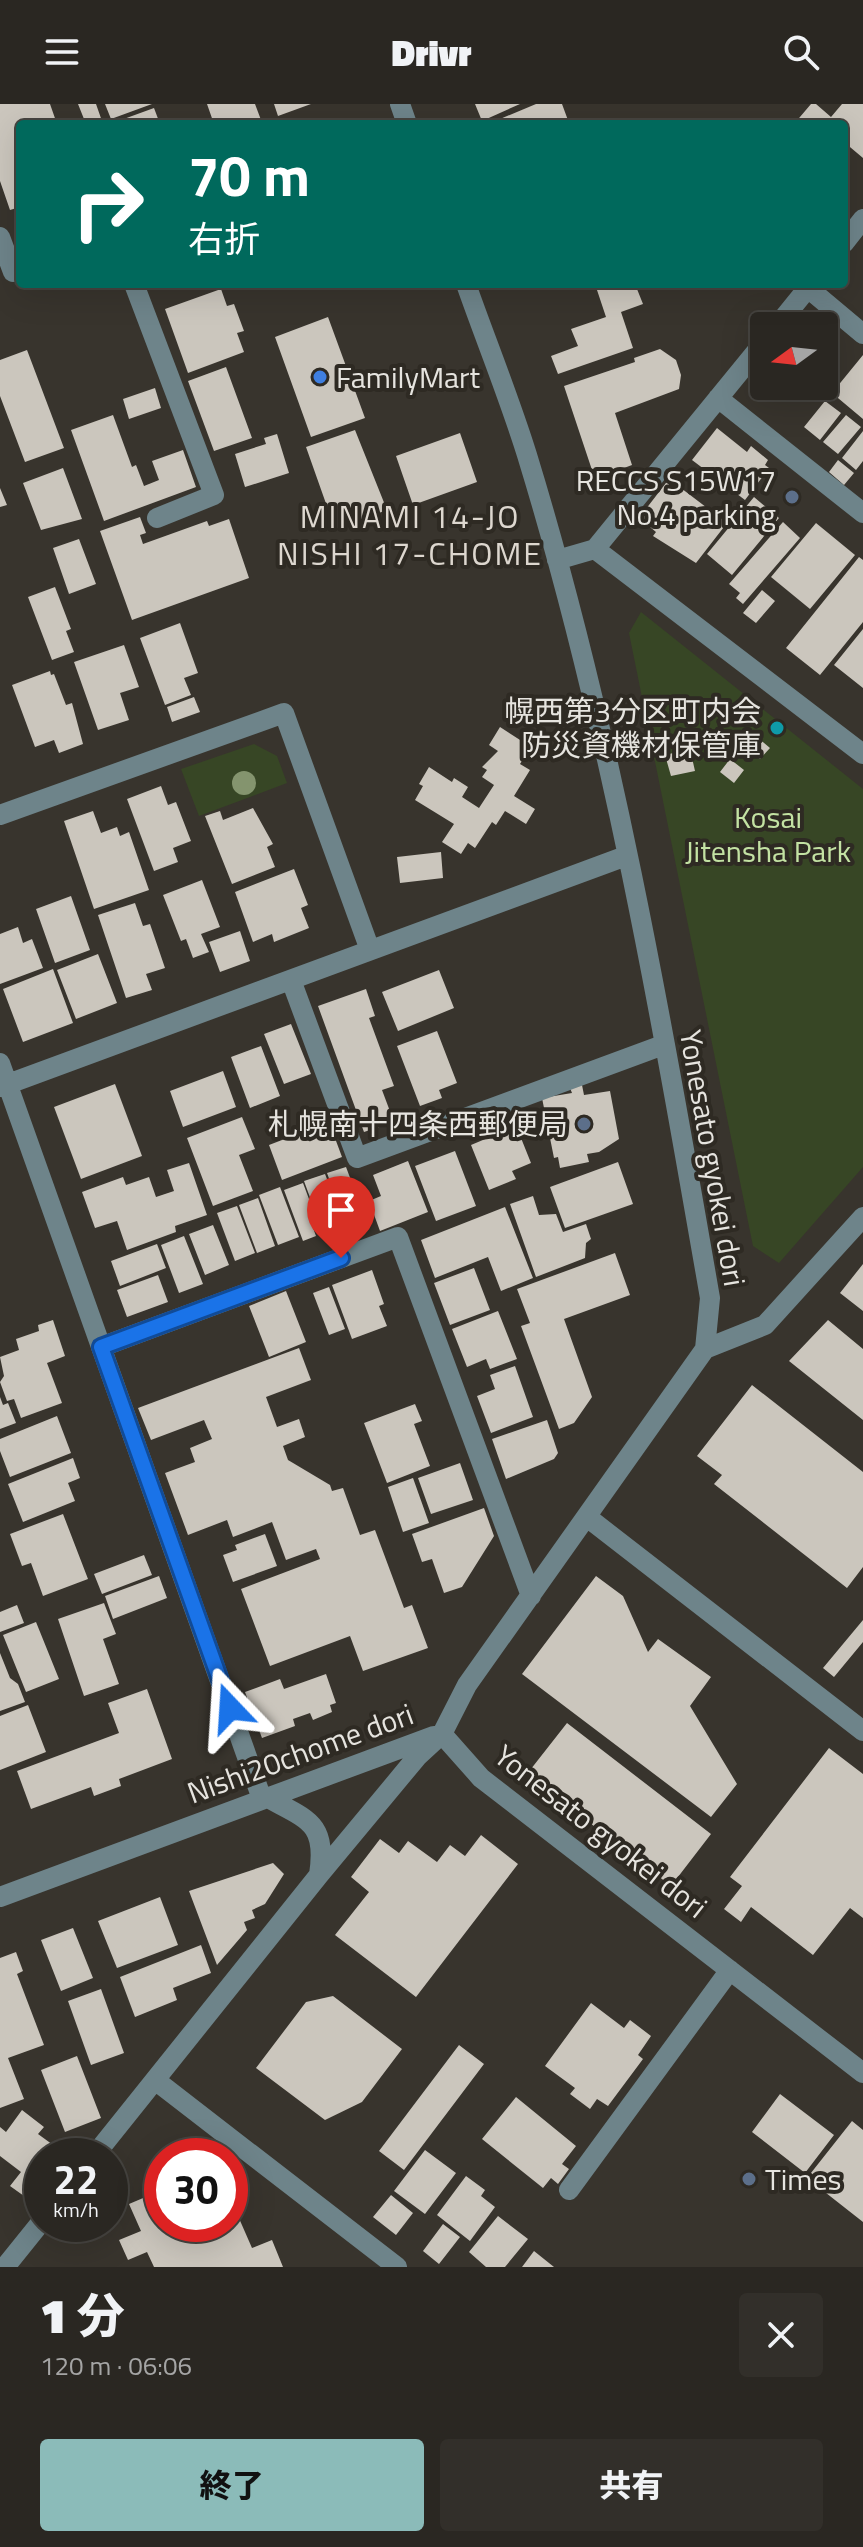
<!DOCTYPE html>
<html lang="ja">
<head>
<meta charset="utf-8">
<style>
	body { margin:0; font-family:"Titillium Web","Noto Sans JP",sans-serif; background:#322f2a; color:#f1f3f6; height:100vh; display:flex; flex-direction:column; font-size:30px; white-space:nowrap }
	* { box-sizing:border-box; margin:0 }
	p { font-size:26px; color:#a5a5a5 }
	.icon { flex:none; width:44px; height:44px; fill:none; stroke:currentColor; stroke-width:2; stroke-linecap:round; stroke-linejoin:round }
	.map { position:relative; height:2163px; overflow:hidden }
	.side { display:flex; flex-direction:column; background:#2a2722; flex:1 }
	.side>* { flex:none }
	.top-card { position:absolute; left:16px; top:16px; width:832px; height:168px; border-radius:8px; box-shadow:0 8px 32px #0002,0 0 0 2px #464440; background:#00695c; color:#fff; overflow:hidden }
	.needle { width:52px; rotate:255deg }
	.buttons { position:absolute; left:750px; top:208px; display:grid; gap:16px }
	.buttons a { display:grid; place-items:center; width:88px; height:88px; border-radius:8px; background:#2a2722; box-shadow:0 8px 32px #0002,0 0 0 2px #464440; font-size:40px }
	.speed { position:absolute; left:24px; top:2034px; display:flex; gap:16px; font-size:40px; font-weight:700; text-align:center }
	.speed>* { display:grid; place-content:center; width:104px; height:104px; border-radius:50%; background:#2a2722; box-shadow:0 8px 32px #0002,0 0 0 2px #464440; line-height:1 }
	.speed small { font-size:20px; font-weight:400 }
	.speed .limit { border:12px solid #d22; background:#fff; color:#111 }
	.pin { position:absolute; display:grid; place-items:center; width:68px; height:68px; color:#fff; margin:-82px -34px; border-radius:50% 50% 50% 0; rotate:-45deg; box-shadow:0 0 8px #0007 }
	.pin .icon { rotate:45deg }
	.me { position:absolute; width:88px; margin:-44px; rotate:340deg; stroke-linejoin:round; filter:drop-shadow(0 0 6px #0008) }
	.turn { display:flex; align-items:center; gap:28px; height:168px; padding:0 40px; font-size:36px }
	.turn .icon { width:104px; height:104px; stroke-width:2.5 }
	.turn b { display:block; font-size:56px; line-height:68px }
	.round { display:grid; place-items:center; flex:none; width:84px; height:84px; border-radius:8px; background:#322f2a }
	.head { display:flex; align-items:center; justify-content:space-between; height:136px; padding:0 40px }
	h1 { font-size:48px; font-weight:800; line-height:60px }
	.button { display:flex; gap:16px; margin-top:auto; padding:16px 40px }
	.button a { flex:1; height:92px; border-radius:8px; background:#8bbbb9; color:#111; font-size:32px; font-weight:800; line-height:92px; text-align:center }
	.button a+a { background:#322f2a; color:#f1f3f6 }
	header { display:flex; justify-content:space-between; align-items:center; height:104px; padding:0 40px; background:#2a2722; font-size:36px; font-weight:800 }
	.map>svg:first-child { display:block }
	.green { fill:#374625 }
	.building { fill:#cbc6bd }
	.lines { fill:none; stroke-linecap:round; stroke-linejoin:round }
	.minor { stroke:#6e848a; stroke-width:20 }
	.tree { fill:#84946e }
	.route-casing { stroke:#114b97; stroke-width:20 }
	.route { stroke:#1a73e8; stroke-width:14 }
	.shop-dot { fill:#3f7fe0; stroke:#2e2a23; stroke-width:3 }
	.service-dot { fill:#5c6f8a; stroke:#2e2a23; stroke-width:3 }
	.culture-dot { fill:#0f9aa8; stroke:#2e2a23; stroke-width:3 }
	.labels { text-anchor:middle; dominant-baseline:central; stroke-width:8; stroke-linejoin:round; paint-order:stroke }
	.poi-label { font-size:30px; fill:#e6e4df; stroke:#2e2a23; text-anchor:end }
	.park-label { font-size:30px; fill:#c3e2a3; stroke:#2e2a23 }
	.street-label { font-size:30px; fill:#e6e4df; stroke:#2e2a23 }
	.neighbourhood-label { font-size:32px; letter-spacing:2px; fill:#ddd7cf; stroke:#2e2a23 }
</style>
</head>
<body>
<header><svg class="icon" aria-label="menu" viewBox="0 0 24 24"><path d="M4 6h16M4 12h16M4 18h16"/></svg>Drivr<svg class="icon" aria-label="search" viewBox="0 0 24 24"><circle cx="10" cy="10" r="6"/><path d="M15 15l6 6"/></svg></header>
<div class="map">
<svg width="863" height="2163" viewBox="0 0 863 2163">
	<rect width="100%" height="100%" fill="#38342d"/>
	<!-- green -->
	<path class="green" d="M641 508 863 685V1063L779 1159 753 1142 629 529Z
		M254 640 277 652 287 679 199 712 181 665Z"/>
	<!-- building -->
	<path class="building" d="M0 0H50L57 20H20V103L10 106 0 77Z
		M78 0H96L103 20H86Z
		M105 0H152L111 15Z
		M207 0H255L261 16 250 20H214Z
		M274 0H311L278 12Z
		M475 0H520L482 17Z
		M536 0H562L569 19 501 20 500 15Z
		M811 0H816L831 13 842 0H863V54L844 38V20H794Z
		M154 4 160 20H110Z
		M595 180H635L643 200 621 208 633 244 558 270 551 252 578 242 571 225 606 213Z
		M221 185 227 202 234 200 244 227 237 229 244 248 188 269 165 205Z
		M328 213 365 314 311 333 275 233Z
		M660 245 676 256 681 271 679 285 615 309 632 361 616 367 619 377 598 384 564 282 635 258 634 254Z
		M27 246 64 344 25 358 0 292V256Z
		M863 251V315L832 289Z
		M226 263 252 334 214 347 188 277Z
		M155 284 161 304 129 315 123 295Z
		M825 297 841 309 820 336 804 323Z
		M113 311 132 363 136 361 144 382 159 376 152 357 183 346 196 383 104 417 71 326Z
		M846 311 861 323 838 350 823 338Z
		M717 324 747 348 751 342 768 356 765 361 769 364 745 396 692 356Z
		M355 326 387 406 335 425 306 343Z
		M863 327V357L856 366 842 354Z
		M460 329 477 378 413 401 396 352Z
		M277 330 289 369 245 383 235 350 266 340 264 334Z
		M838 356 854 369 844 381 829 368Z
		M63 364 82 415 41 426 23 379Z
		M669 375 727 419 696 459 653 432 656 428 639 414Z
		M0 384 7 401 0 403Z
		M754 393 779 414 732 471 707 450Z
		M140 413 146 429 140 431 143 440 207 417 209 422 229 415 249 474 132 516 100 427Z
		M783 418 800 434 743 500 736 494 740 489 729 480Z
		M816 419 855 451 810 505 771 473Z
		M79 435 96 480 69 490 53 444Z
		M859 453 863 456V518L820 571 786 544Z
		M55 483 71 525 66 527 74 548 52 556 28 493Z
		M762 486 775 497 756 519 743 509Z
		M180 519 198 569 184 574 191 591 165 601 140 534Z
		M863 525V584L834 561Z
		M124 541 139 583 120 589 129 616 98 626 74 558Z
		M50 567 51 571 54 570 66 601 72 599 83 640 59 649 54 636 35 643 12 581Z
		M194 593 200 608 172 618 167 603Z
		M775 616 785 625 780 631 770 623Z
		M500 623 531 643 520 660 530 666 514 692 535 705 526 720 505 707 496 721 492 718 475 744 468 739 461 750 442 738 454 720 415 696 423 682 419 680 429 663 452 678 454 674 468 683 462 693 479 704 494 681 482 673 487 666 482 663 498 647 489 641Z
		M758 634 770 644 760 655 748 646Z
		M690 645 695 667 671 672 665 651Z
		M730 655 744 666 734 679 720 668Z
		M161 682 168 701 176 698 191 737 173 744 178 758 154 767 127 695Z
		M253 704 273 740 267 743 275 763 232 780 205 712 220 707 223 716Z
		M93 707 101 729 117 723 120 732 129 728 149 786 94 805 64 717Z
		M441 748 443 774 400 779 397 753Z
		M294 765 308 801 301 804 309 824 274 838 272 830 253 838 235 788Z
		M202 776 220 823 201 830 209 848 193 854 186 835 181 837 163 791Z
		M71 792 90 846 55 859 36 805Z
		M135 799 143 822 150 820 165 864 146 870 152 886 126 894 98 811Z
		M18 823 23 839 32 835 43 864 0 880V830Z
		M240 827 250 857 220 868 209 838Z
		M98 850 117 899 76 915 57 866Z
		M53 865 73 919 23 938 3 885Z
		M439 866 454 904 398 927 382 888Z
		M366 885 375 912 369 914 394 982 382 986 394 1018 364 1028 318 902Z
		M291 920 311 970 284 980 264 930Z
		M437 927 457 979 439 986 442 994 420 1002 397 942Z
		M261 942 280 992 250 1004 231 953Z
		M223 967 236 1003 183 1023 170 987Z
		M115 980 142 1052 81 1075 54 1003Z
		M582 981 584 991 610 987 619 1035 599 1048 587 1050 589 1058 560 1064 558 1053 554 1054 542 994 572 989 570 984Z
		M242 1013 255 1045 239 1051 253 1087 213 1102 187 1034Z
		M329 1018 342 1053 282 1076 269 1041Z
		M515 1019 531 1059 512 1067 516 1075 489 1086 471 1041 490 1033 488 1029Z
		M455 1047 476 1102 436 1117 415 1062Z
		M408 1057 428 1108 380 1127 369 1097 381 1092 373 1071Z
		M618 1058 633 1100 565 1124 550 1083Z
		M189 1059 207 1111 175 1122 176 1128 127 1146 117 1117 95 1124 82 1088 123 1073 126 1081 149 1073 156 1093 174 1087 167 1066Z
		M346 1063 358 1095 339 1102 327 1069Z
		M325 1070 338 1103 316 1110 304 1077Z
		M303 1079 315 1111 309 1113 316 1132 303 1137 284 1086Z
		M280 1083 299 1133 278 1141 259 1091Z
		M533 1092 539 1111 556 1110 563 1128 586 1120 591 1135 586 1139 585 1154 536 1173 510 1100Z
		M258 1094 275 1142 257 1149 239 1101Z
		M237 1102 255 1149 235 1157 217 1109Z
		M505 1103 533 1174 501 1187 488 1153 435 1174 421 1136Z
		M213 1121 229 1161 205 1171 189 1130Z
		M184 1132 203 1180 179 1189 161 1141Z
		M157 1140 166 1164 120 1182 111 1157Z
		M615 1149 630 1191 564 1215 592 1293 574 1319 559 1325 521 1222 530 1219 517 1185Z
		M863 1160V1207L840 1189Z
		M474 1164 490 1206 450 1221 434 1179Z
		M372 1166 384 1200 379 1202 387 1222 352 1235 332 1181Z
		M158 1171 168 1198 127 1213 117 1186Z
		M329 1183 345 1225 329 1231 313 1189Z
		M286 1187 306 1238 269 1253 249 1202Z
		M498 1207 517 1255 490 1265 486 1255 467 1263 452 1225Z
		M53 1216 65 1252 47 1259 62 1299 21 1314 14 1295 7 1297 0 1278 4 1272 0 1253 19 1246 16 1235 39 1227 38 1221Z
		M828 1216 863 1245V1316L789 1257Z
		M299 1244 311 1276 266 1293 277 1323 299 1315 305 1333 283 1342 288 1356 330 1381 332 1387 343 1384 360 1431 375 1426 404 1504 412 1501 428 1544 363 1567 350 1532 270 1562 241 1485 320 1455 316 1445 286 1456 272 1418 233 1433 227 1416 188 1431 165 1369 195 1358 190 1344 212 1335 204 1316 151 1336 138 1304Z
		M515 1262 533 1313 491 1329 477 1292 495 1285 490 1271Z
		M752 1281 863 1368V1463L847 1484 714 1380 722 1371 697 1352Z
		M0 1293 3 1301 8 1299 16 1319 0 1325Z
		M415 1300 422 1317 414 1320 430 1362 387 1379 364 1319Z
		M57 1312 71 1349 10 1373 0 1347V1335Z
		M547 1316 558 1349 554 1355 506 1375 492 1335Z
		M73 1354 80 1374 68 1379 75 1397 23 1418 8 1380Z
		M460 1359 473 1396 431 1410 418 1374Z
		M413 1374 429 1419 403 1428 388 1383Z
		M484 1404 494 1432 462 1483 444 1489 432 1455 422 1458 412 1430Z
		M63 1410 88 1475 43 1492 31 1459 22 1462 10 1430Z
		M265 1430 277 1462 233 1478 223 1451 237 1446 235 1441Z
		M144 1451 152 1471 102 1490 94 1470Z
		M159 1472 167 1494 113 1515 105 1492Z
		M596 1472 623 1492 648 1548 658 1535 711 1573 690 1602 737 1680 711 1713 522 1570Z
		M104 1499 116 1530 103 1535 119 1580 84 1592 58 1515Z
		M17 1501 24 1519 0 1528V1508Z
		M863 1516V1538L834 1573 823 1564Z
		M36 1518 59 1575 26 1588 3 1531Z
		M0 1549 10 1574 18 1580 25 1598 0 1607Z
		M326 1570 336 1599 330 1601 332 1608 313 1616 310 1609 293 1615 295 1622 262 1634 245 1588 280 1575 284 1585Z
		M147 1585 172 1655 119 1675 121 1682 94 1692 91 1683 31 1705 17 1667 119 1629 108 1599Z
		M28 1601 46 1648 0 1666V1612Z
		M567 1619 711 1730 671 1782 527 1670Z
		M829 1644 863 1670V1814L850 1804 813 1851 751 1803 741 1818 724 1805 742 1782 730 1773Z
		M481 1731 518 1760 416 1893 335 1831 369 1788 351 1773 380 1735 399 1749 408 1737 437 1758 450 1741 465 1752Z
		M273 1759 284 1770 265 1800 252 1806 255 1814 244 1818 247 1826 217 1861 189 1787Z
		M160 1793 178 1841 117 1864 98 1817Z
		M73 1824 93 1874 61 1887 41 1836Z
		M201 1841 211 1869 173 1884 177 1896 135 1913 120 1873Z
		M16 1848 23 1867 17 1870 44 1941 8 1954 24 1995 0 2004V1854Z
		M101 1885 124 1949 91 1961 68 1897Z
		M333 1892 402 1945 362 1998 325 2016 256 1964 306 1898Z
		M591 1899 624 1924 630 1916 651 1932 638 1951 643 1955 608 2002 597 1995 590 2005 570 1990 575 1984 545 1962Z
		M459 1941 484 1960 404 2066 379 2047Z
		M77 1952 101 2014 65 2028 41 1966Z
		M780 1990 834 2031 805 2069 752 2028Z
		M516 1993 576 2042 562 2060 569 2065 558 2080 551 2074 543 2084 482 2035Z
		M22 2006 44 2023 38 2030 60 2046 56 2052H42V2070L24 2092 10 2082 21 2068 0 2052V2023L6 2028Z
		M852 2017 863 2026V2118L807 2074Z
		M425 2046 456 2069 425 2110 394 2087Z
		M466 2072 485 2086 481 2092 495 2103 470 2137 437 2111Z
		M162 2086V2120H230V2107L238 2112 252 2144 272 2136 283 2163H154L147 2148 128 2156 119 2136 141 2127 129 2100Z
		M391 2091 413 2109 396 2131 373 2113Z
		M498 2112 528 2135 505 2163H486L469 2148Z
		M443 2120 460 2133 439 2160 423 2147Z
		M534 2147 554 2163H522Z"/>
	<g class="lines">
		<!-- minor -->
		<path class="minor" d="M400 0 407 20
			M0 133 13 168
			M844 139 863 115
			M134 180 214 391 157 414
			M466 180C486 237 509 293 527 351 611 625 661 912 710 1194L705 1245 467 1581 442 1630 481 1674 863 1969
			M808 184 863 230
			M777 222 811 180
			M718 294 863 409
			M595 445 764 238
			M557 456 595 445 863 650
			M0 711 284 609 370 846
			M291 876 357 1054 663 941
			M0 959 262 1695
			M0 983 626 752
			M101 1243 398 1133 531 1492
			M705 1245 765 1221 863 1113
			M587 1413 863 1627
			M266 1693C308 1716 327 1718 319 1771
			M0 1793 434 1632
			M155 1976 397 2163
			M94 2052 319 1771 417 1653 442 1630
			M569 2086 730 1866
			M5 2163 42 2117"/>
	</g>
	<!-- trees -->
	<circle class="tree" cx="244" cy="679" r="12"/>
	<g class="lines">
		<!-- route casing -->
		<g class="route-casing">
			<path id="route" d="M230 1604 101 1243 341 1154"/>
		</g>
		<!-- route -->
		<use href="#route" class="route"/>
	</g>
	<!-- markers -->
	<circle class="shop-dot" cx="320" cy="273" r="8"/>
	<g class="service-dot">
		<circle cx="792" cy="393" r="8"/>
		<circle cx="584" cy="1020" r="8"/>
		<circle cx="749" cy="2075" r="8"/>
	</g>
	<circle class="culture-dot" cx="777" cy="624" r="8"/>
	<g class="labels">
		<!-- poi labels -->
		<g class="poi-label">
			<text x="336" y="273" text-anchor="start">FamilyMart</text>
			<text x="776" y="376">RECCS S15W17<tspan x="776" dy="34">No.4 parking</tspan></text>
			<text x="761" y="607">幌西第3分区町内会<tspan x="761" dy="34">防災資機材保管庫</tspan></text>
			<text x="568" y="1020">札幌南十四条西郵便局</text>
			<text x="765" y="2075" text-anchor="start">Times</text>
		</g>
		<!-- park labels -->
		<g class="park-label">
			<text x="768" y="713">Kosai<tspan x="768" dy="34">Jitensha Park</tspan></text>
		</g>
		<!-- street labels -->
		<g class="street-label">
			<text transform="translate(713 1054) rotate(80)">Yonesato gyokei dori</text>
			<text transform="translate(300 1649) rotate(-20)">Nishi20chome dori</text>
			<text transform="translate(601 1727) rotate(38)">Yonesato gyokei dori</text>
		</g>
		<!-- neighbourhood labels -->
		<g class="neighbourhood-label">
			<text x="410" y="412">MINAMI 14-JO<tspan x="410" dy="37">NISHI 17-CHOME</tspan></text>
		</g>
	</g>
</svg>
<div class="buttons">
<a><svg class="needle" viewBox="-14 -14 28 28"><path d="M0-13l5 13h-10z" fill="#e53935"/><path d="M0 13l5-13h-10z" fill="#a5a5a5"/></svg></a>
</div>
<div class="speed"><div>22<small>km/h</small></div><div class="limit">30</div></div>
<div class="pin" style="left:341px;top:1154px;background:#d93025"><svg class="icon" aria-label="arrive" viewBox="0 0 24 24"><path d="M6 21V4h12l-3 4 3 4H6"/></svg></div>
<svg class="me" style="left:230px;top:1604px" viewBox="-20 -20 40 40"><path d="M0-17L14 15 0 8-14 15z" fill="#1a73e8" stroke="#fff" stroke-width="4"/></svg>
<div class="top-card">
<div class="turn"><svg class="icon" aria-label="right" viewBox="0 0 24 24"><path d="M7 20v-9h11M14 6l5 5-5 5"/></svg><div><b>70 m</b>右折</div></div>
</div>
</div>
<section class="side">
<div class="head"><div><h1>1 分</h1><p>120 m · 06:06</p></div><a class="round"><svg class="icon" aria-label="close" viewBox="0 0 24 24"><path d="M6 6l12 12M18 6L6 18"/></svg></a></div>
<div class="button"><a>終了</a><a>共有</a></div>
</section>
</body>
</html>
